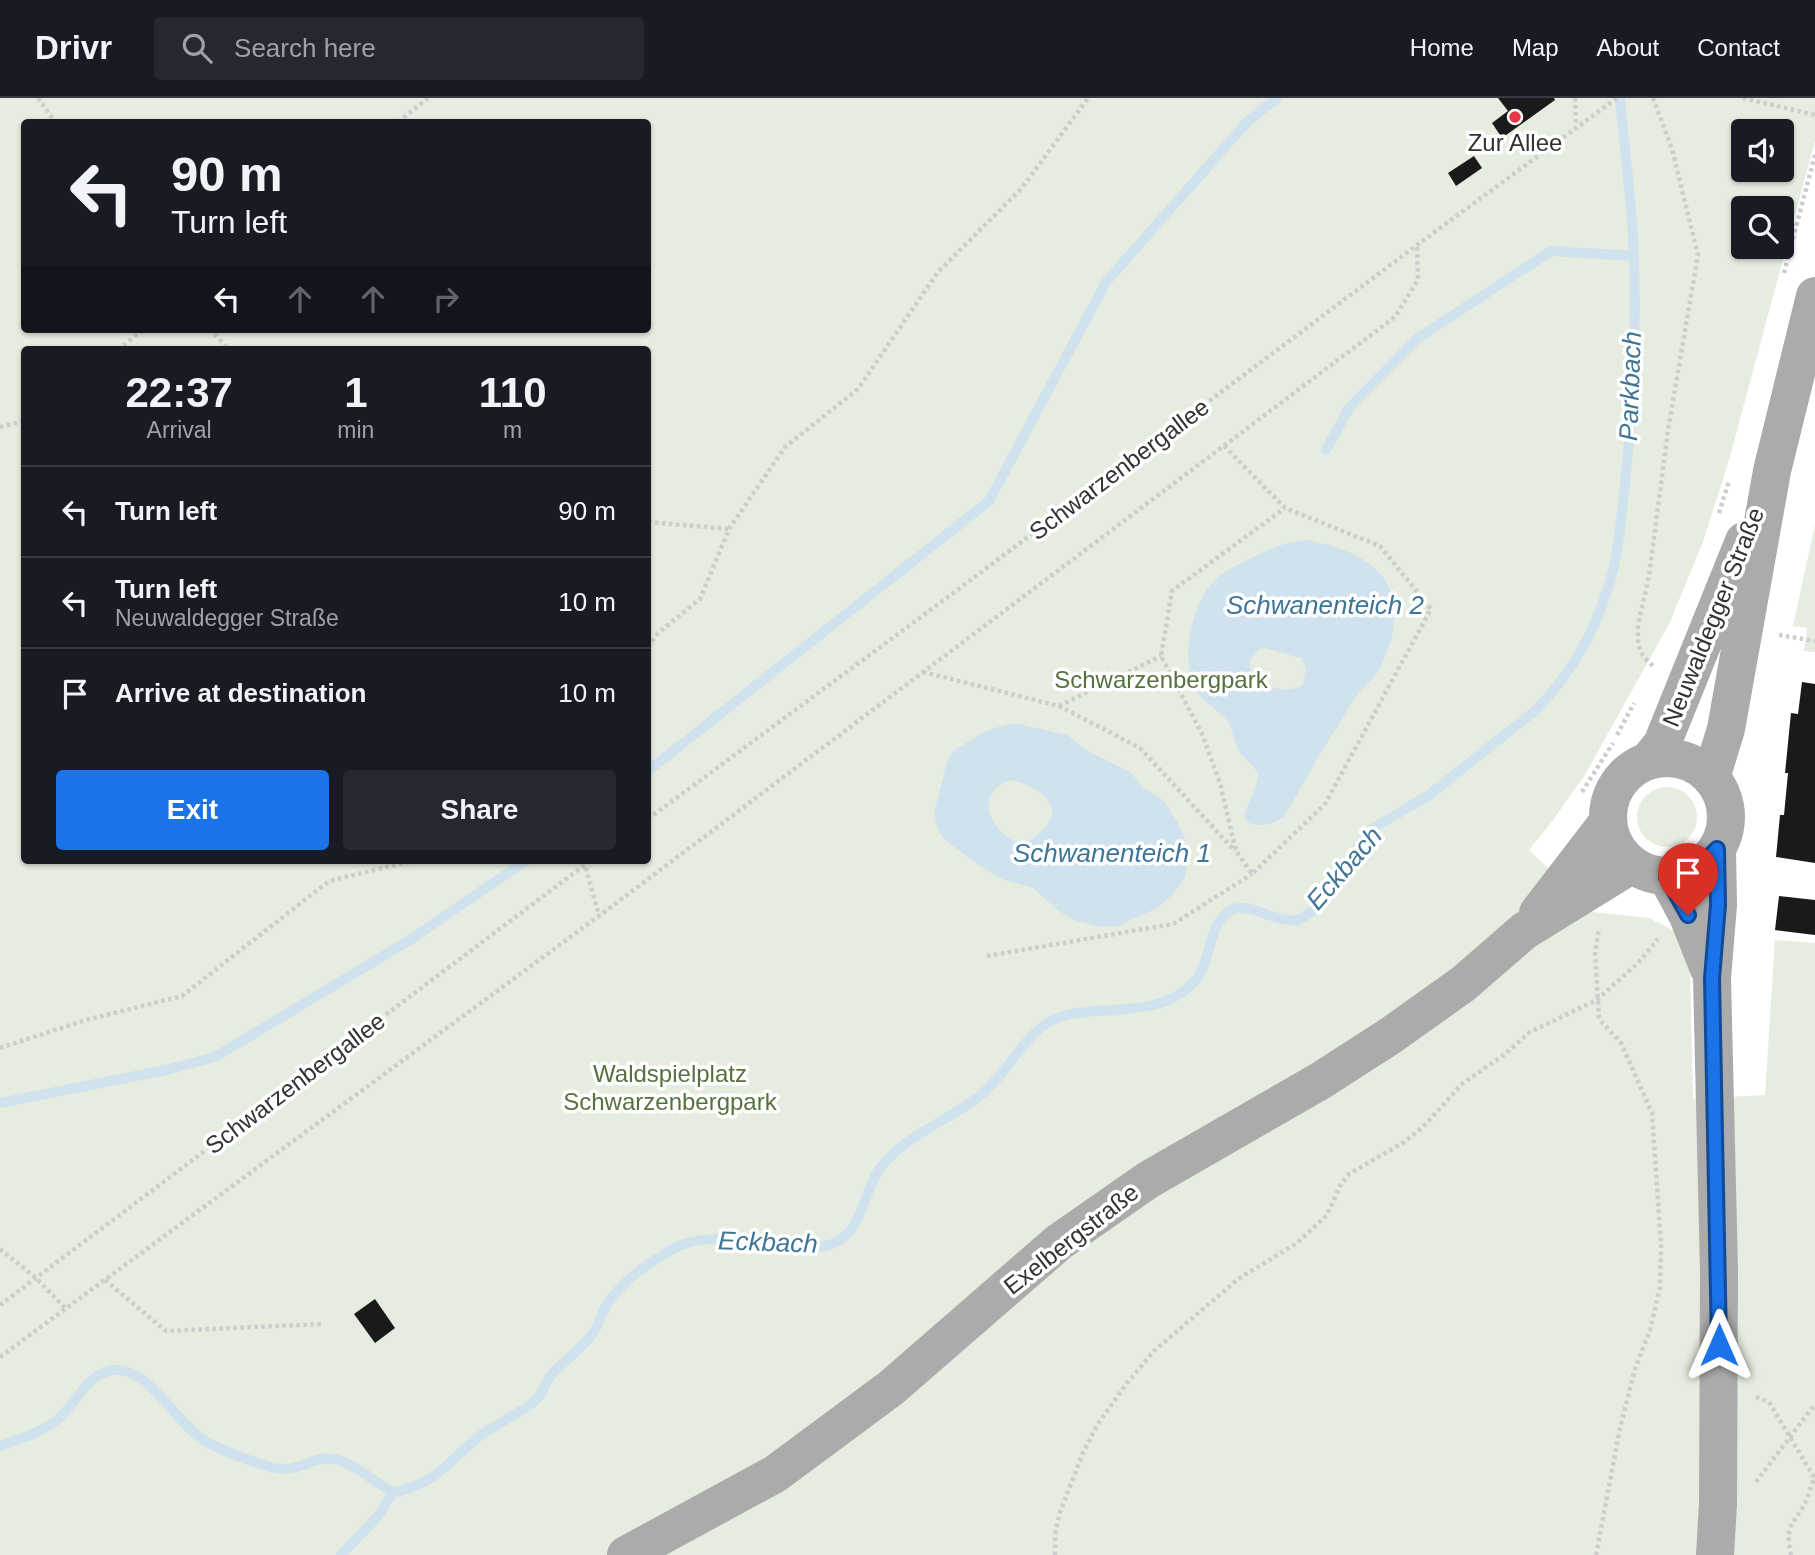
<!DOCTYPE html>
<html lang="en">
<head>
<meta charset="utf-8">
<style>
	body { margin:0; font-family:Helvetica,sans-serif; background:#242831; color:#f1f3f6; height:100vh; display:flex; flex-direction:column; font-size:26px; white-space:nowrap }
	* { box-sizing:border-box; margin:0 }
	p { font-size:23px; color:#9ea1a6 }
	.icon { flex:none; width:38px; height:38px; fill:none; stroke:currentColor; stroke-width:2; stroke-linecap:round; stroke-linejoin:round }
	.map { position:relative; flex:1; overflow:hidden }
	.side { position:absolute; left:21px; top:248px; width:630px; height:518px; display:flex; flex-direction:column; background:#171b24; border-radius:7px; box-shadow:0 2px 5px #0004 }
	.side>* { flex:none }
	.top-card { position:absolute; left:21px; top:21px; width:630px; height:214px; border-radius:7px; box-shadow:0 2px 5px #0004; background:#171b24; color:#f1f3f6; overflow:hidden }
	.controls { position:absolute; left:1731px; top:21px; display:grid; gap:14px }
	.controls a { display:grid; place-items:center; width:63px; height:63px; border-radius:7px; background:#171b24; box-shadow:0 2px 5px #0004; font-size:35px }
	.pin { position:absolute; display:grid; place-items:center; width:60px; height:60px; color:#fff; margin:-72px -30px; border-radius:50% 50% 50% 0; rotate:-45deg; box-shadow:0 0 7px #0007 }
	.pin .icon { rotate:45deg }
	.me { position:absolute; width:77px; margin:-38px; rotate:0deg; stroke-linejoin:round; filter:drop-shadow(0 0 5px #0008) }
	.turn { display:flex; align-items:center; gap:24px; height:147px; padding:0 35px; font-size:32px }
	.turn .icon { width:91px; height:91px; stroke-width:2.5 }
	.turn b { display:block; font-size:49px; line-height:60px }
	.lanes { display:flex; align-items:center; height:66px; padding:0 35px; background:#0003; justify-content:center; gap:35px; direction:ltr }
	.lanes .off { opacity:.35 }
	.eta { display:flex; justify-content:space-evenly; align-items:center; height:119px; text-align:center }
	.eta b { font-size:42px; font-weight:600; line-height:49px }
	.primary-button { display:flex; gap:14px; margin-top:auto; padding:14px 35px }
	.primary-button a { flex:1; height:80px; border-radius:7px; background:#1a73e8; color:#fff; font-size:28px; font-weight:600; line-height:80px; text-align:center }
	.primary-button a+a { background:#242831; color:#f1f3f6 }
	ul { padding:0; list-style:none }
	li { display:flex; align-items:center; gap:21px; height:91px; padding:0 35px; border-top:2px solid #363941 }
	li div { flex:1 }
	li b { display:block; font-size:26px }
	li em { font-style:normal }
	header { display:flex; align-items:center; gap:42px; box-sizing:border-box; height:98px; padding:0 35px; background:#171b24; border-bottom:2px solid #363941 }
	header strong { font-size:33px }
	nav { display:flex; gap:38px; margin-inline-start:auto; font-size:24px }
	.search { width:490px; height:63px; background:#242831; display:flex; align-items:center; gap:18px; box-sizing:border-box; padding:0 24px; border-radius:7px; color:#9ea1a6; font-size:26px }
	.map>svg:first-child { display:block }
	.green { fill:#e6ecdf; fill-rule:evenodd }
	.water { fill:#cfe2ee; fill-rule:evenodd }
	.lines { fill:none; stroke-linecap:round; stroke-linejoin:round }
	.stream { stroke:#cfe2ee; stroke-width:10 }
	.building { fill:#1a1a1a }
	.path { stroke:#cdcdcd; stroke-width:4.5; stroke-dasharray:3.5 3.5; stroke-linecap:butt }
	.major { stroke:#ababab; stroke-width:38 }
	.route-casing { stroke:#114b97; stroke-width:18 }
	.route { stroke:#1a73e8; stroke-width:12 }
	.poi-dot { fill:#e63946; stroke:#fff; stroke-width:2.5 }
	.labels { text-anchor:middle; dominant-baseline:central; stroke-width:7; stroke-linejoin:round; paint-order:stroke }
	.poi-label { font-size:24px; fill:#333; stroke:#fff }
	.street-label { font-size:24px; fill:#333; stroke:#fff }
	.park-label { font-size:24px; fill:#56703f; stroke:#fff }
	.water-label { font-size:26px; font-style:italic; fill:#3f7597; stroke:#fff }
</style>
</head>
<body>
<header>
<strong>Drivr</strong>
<div class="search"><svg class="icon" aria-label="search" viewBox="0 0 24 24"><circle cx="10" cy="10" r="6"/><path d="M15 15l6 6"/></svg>Search here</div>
<nav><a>Home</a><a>Map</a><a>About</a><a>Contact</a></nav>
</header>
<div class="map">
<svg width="1815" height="1457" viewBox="0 0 1815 1457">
	<rect width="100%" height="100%" fill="#fff"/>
	<!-- green -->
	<path class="green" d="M0 0H1815V43L1729 362 1703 444 1669 526 1586 675 1551 725 1529 752 1593 814 1649 820 1675 833 1690 870 1693 1001 1765 997 1775 842 1815 845V1457H0ZM24 24H648V231H24ZM1743 33H1782V72H1743ZM1743 110H1782V149H1743ZM24 252H648V763H24Z
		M1815 427V554L1804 553 1807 530 1793 528Z
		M1637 719a30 30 0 1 1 60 0a30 30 0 1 1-60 0Z"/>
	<!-- water -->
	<path class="water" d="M1308 442C1384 457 1416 495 1380 570 1376 579 1369 584 1362 591 1353 601 1346 615 1339 626 1319 656 1302 688 1284 719 1270 727 1262 730 1247 724L1244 718C1248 703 1257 692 1258 676 1253 666 1243 660 1238 651 1234 643 1233 633 1229 625 1219 610 1200 605 1193 586 1188 572 1187 554 1190 538 1199 489 1214 477 1257 457 1274 449 1290 443 1308 442ZM1265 550 1301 560 1306 571 1303 586C1290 596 1267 591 1254 581L1249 564 1259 551Z
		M1019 626 1067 637 1086 652 1130 674 1143 689 1163 702 1178 725 1185 741 1188 760 1185 779 1175 794 1159 809 1118 828 1099 829 1074 822 1059 813 1033 790 1004 782 983 770 946 743 939 734 934 715 948 661 953 653 986 633 1005 627ZM1010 682C1033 686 1069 706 1043 732 1036 739 1030 744 1020 746 992 735 971 696 1010 682Z"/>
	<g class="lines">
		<!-- stream -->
		<path class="stream" d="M1326 352 1349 310 1418 240 1551 153 1633 158
			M648 673 989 403 1106 184 1247 24 1277 0
			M0 1005 166 972 215 959 413 840 525 763
			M0 1348C20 1341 41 1335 58 1321 75 1307 87 1276 112 1272 150 1268 176 1327 207 1344 221 1352 272 1373 287 1371 303 1370 318 1358 333 1361 352 1364 377 1385 393 1395 438 1384 444 1368 476 1341 494 1326 518 1317 536 1302 543 1296 545 1284 551 1277 564 1262 582 1251 593 1235 598 1229 600 1220 603 1213 615 1192 637 1172 658 1160 666 1155 675 1148 684 1146 717 1135 757 1144 790 1147 803 1149 819 1151 832 1146 864 1134 862 1093 881 1069 906 1036 951 1022 982 996 1006 976 1020 944 1046 926 1077 904 1140 921 1178 897 1188 891 1197 882 1202 872 1211 852 1211 820 1234 811 1252 805 1278 826 1298 822 1303 820 1308 816 1313 813L1370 732 1429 697 1536 612C1569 578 1594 535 1608 490 1619 456 1621 420 1625 385 1634 303 1637 220 1633 137 1630 91 1624 46 1620 0
			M341 1457 378 1418 393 1395"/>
	</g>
	<!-- building -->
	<path class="building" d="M1498 0H1554L1555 2 1502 40 1492 25 1508 13Z
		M1474 58 1482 70 1456 88 1448 75Z
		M1802 584 1815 586V765L1776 759 1780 717H1784L1788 675H1785L1791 615 1798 616Z
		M1779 798 1815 802V837L1775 832Z
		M375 1201 395 1230 375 1245 354 1216Z"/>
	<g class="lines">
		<!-- path -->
		<path class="path" d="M38 0 55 24
			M1575 0 1576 28
			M1653 0 1672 51 1698 157 1668 332 1649 478 1638 527V547L1643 558 1654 569
			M1743 0 1815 17
			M398 24 428 0
			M1784 175 1815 57
			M210 231 229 252
			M118 252 144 231
			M0 329 24 323
			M1224 348 1285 410 1380 448 1431 511 1325 706 1252 776 1236 753 1220 685 1202 636 1161 558 1172 493 1285 410
			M1719 415 1729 383
			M648 424 729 431
			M1779 537 1815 543
			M648 549 658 535 700 501 729 431 785 349 858 291 938 174 1022 90 1088 0
			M923 574 1059 608 1140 650 1235 753
			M1059 608 1161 558
			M1617 637 1634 605
			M1582 694 1613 645
			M648 721 956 493 1417 147 1617 0
			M584 763 599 818
			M987 858 1173 826 1252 776
			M0 950 86 922 182 898 329 783 412 763
			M0 1151 36 1180 66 1211
			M105 1182 166 1233 322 1226
			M0 1207 590 763
			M0 1259 599 818 1395 219 1418 182 1417 147
			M1756 1299 1769 1304 1815 1381
			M1756 1384 1815 1306
			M1055 1457V1437L1060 1414 1083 1355 1097 1327 1127 1285 1154 1253 1238 1181 1297 1145 1327 1117 1341 1086 1349 1076 1404 1044 1423 1029 1462 986 1505 956 1530 934 1597 902 1639 864 1658 841
			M1596 1457 1620 1330 1635 1271 1650 1232 1660 1189 1661 1147 1652 1015 1621 945 1599 921 1595 854 1599 831
			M1791 1457C1784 1424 1794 1428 1806 1403 1809 1396 1811 1388 1814 1381"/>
		<!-- major -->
		<path class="major" d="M1608 719a59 59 0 1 1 118 0a59 59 0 1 1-118 0Z
			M1649 662 1662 646 1744 443
			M1711 680 1726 631 1772 373 1815 198
			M1667 779 1688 818 1709 871
			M1538 815 1607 725
			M626 1457 775 1376 891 1290 1059 1144 1148 1082 1320 983 1390 938 1463 886 1524 833 1631 767
			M1715 1457 1718 1406 1719 1173 1712 880 1718 807 1717 751"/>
	</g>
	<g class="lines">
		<!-- route casing -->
		<g class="route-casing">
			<path id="route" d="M1688 817 1667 779C1689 776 1702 768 1717 751L1718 807 1712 880 1719 1247"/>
		</g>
		<!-- route -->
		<use href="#route" class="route"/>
	</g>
	<!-- markers -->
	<circle class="poi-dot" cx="1515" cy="19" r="7"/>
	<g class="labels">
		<!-- poi labels -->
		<g class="poi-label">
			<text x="1515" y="44">Zur Allee</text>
		</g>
		<!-- street labels -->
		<g class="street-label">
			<text transform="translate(1119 371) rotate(-37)">Schwarzenbergallee</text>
			<text transform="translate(1713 519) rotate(-68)">Neuwaldegger Straße</text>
			<text transform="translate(295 985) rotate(-37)">Schwarzenbergallee</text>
			<text transform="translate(1071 1141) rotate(-38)">Exelbergstraße</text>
		</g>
		<!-- park labels -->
		<g class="park-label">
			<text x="1161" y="581">Schwarzenbergpark</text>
			<text x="670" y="975">Waldspielplatz<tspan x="670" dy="28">Schwarzenbergpark</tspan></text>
		</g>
		<!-- water labels -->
		<g class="water-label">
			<text transform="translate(1630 288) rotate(-88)">Parkbach</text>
			<text x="1325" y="507">Schwanenteich 2</text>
			<text x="1112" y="755">Schwanenteich 1</text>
			<text transform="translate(1344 770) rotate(-49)">Eckbach</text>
			<text transform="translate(768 1144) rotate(2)">Eckbach</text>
		</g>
	</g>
</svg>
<div class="controls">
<a><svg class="icon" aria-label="sound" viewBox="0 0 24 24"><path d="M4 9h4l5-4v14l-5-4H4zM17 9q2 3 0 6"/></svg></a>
<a><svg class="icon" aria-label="search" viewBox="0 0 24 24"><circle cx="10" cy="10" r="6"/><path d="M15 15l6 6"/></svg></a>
</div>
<div class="pin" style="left:1688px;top:817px;background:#d93025"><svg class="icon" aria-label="arrive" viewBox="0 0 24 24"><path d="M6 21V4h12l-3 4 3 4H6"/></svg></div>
<svg class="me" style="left:1719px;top:1247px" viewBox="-20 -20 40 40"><path d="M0-17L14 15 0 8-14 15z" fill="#1a73e8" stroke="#fff" stroke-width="4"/></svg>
<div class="top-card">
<div class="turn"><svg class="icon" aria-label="left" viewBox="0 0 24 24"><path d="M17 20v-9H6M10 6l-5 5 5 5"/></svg><div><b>90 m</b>Turn left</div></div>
<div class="lanes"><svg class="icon" aria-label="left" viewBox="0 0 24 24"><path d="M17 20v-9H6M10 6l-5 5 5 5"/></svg><svg class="icon off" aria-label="ahead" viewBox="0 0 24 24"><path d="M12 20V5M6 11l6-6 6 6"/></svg><svg class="icon off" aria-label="ahead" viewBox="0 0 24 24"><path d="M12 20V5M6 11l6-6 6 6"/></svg><svg class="icon off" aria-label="right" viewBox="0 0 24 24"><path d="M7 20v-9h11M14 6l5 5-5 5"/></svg></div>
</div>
<section class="side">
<div class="eta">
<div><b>22:37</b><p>Arrival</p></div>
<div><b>1</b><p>min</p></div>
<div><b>110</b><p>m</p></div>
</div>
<ul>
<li><svg class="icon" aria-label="left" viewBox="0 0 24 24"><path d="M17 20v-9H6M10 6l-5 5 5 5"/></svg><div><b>Turn left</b></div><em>90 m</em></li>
<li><svg class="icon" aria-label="left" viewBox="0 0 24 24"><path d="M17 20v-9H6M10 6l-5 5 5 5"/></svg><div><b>Turn left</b><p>Neuwaldegger Straße</p></div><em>10 m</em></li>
<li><svg class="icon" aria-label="arrive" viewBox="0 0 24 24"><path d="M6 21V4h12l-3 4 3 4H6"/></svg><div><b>Arrive at destination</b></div><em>10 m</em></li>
</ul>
<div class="primary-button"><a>Exit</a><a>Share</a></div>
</section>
</div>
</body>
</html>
